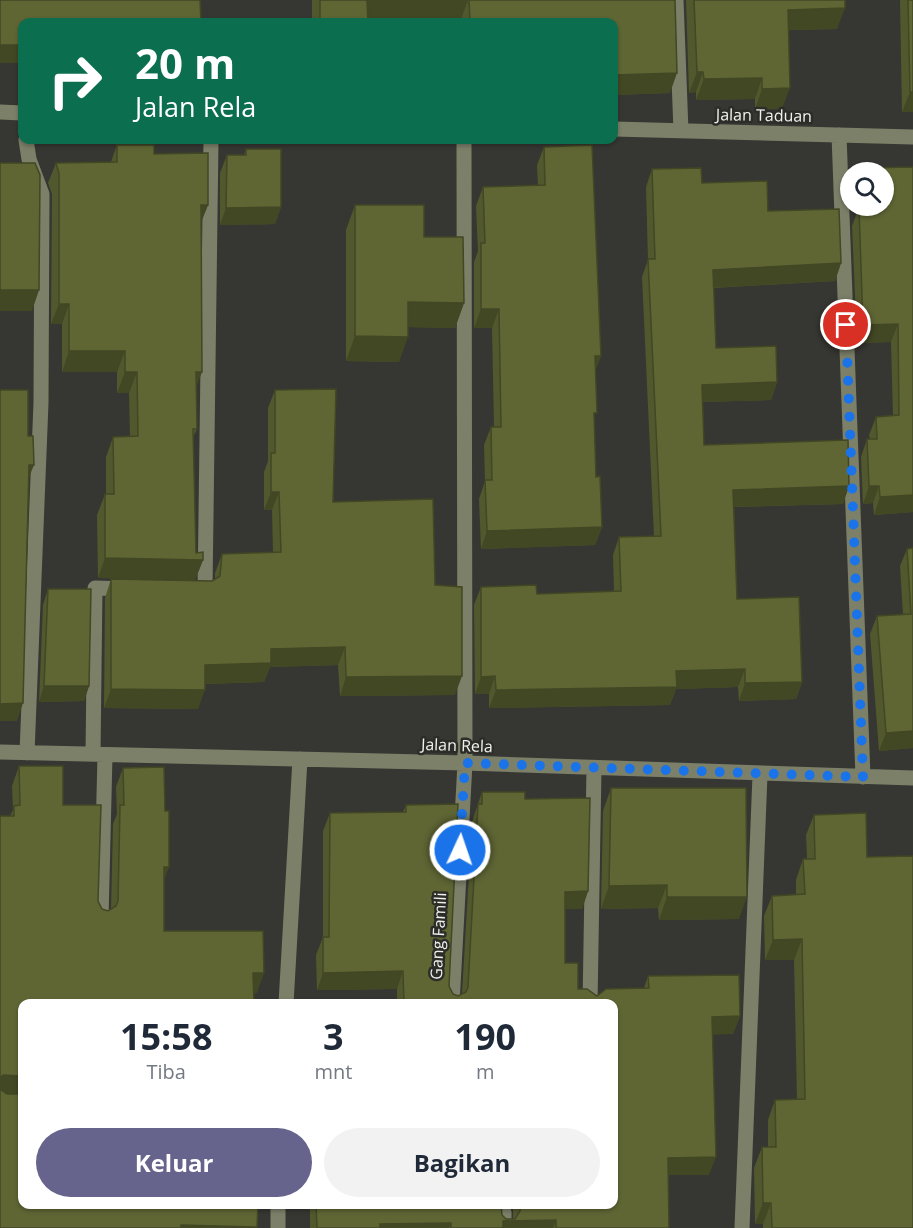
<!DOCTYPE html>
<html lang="id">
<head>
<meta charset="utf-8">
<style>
	body { margin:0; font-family:"Open Sans",sans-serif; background:#f2f2f3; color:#1f2937; height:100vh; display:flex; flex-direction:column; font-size:22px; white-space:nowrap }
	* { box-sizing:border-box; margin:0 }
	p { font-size:20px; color:#747a83 }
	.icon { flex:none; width:33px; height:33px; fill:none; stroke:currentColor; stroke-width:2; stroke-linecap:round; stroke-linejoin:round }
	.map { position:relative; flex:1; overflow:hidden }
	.side { position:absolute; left:18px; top:999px; width:600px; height:210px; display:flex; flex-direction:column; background:#fff; border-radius:12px; box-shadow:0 2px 4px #0004 }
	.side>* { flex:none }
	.hud { position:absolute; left:18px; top:18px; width:600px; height:126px; border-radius:12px; box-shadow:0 2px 4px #0004; background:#0b6e4f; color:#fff; overflow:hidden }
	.buttons { position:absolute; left:840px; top:162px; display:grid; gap:12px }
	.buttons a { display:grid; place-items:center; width:54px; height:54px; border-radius:50%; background:#fff; box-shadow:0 2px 4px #0004; font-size:30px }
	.pin { position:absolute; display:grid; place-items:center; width:51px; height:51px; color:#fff; margin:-26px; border:3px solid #fff; border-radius:50%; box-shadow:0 2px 6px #0007 }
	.me { position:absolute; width:66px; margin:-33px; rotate:3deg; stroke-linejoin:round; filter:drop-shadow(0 0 4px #0008) }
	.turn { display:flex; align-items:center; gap:21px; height:126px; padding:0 18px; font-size:27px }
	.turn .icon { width:78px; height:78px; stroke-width:2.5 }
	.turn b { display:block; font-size:42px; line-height:51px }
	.eta { display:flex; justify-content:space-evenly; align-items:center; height:102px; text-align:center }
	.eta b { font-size:36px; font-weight:700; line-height:42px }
	.button { display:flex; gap:12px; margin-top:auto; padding:12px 18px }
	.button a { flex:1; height:69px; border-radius:36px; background:#66638c; color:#fff; font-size:24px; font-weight:700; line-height:69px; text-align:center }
	.button a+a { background:#f2f2f3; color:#1f2937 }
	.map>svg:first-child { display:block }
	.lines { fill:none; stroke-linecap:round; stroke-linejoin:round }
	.minor { stroke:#7c8069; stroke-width:15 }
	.wall { fill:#52582d }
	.shaded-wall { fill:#424724 }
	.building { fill:#5f6634; stroke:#424724; stroke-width:1.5 }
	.route { stroke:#1a73e8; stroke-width:10; stroke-dasharray:0 18 }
	.labels { text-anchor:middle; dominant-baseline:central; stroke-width:5; stroke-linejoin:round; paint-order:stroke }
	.street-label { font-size:16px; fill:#f0f1ed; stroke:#2c2c28 }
</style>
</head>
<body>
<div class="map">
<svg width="913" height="1228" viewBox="0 0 913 1228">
	<rect width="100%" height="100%" fill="#363732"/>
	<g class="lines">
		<!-- minor -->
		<path class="minor" d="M676 0 681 131
			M0 112 22 113
			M614 129 913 137
			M839 135 863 777
			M26 140 29 159 42 194 41 403 27 753
			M193 590H205L211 140
			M0 752 465 763 913 778
			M93 754 95 588 127 589
			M101 920 105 755
			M286 1004 300 759
			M452 1004 465 763 464 140
			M590 1004 594 768
			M278 1228V1204
			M504 1228V1212
			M742 1228 760 775"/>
	</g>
	<!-- wall -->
	<path class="wall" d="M312 0H675L670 93 614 95V22H462L461 19 368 22H312Z
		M686 0H845L837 29 788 30 782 109H755V99L696 100V92L689 93Z
		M900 0H913V112H902Z
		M117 145 154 154 208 205 201 222 196 389 197 429 193 437 196 553 203 560 195 580 98 578 97 515 105 494H106V457L113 437H130L129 393H117V372H62V324H51L52 194 48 183 56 163 111 162Z
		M544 147 601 356 595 371 594 421 596 477 602 527 595 545 481 549 479 499 485 481 484 445 491 427H494L492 328H474V262L478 251 476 206 483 187 538 186 537 165Z
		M246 149 281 207 275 224 220 225V173L227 155H244Z
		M913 167V517V512L874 515 873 503 863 504 861 457 867 439H870L869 435 876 417 893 416 891 342 857 343 852 226 858 210V206H884V172H862L864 168Z
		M652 169 702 183 768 211 841 263 835 281 714 288 716 348 777 382 771 400 703 402 704 445 849 486 843 504 734 507 737 599 802 682 796 699 739 701 738 687 676 689 670 705 489 708V694H475L474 605 481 587 537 594 614 592 613 555 619 537 654 536 642 277 648 260 646 187Z
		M355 205 424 237 464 303 455 328 408 327 399 362 346 361V230Z
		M275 390 333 502 435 585 455 695 340 696 338 665 270 667 264 682 205 684 198 709 104 708 105 598 111 579 212 581 215 580V573L222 554 273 553 272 510H264V472L268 461V408Z
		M913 548V748L879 751 870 634 877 616 903 615 900 566 907 549Z
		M48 589 89 686 84 701 39 702 43 605Z
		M19 766 63 805 98 901 102 909 108 911 111 909 113 824 117 814 116 787 123 768 164 882V931L257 993 22 1004V1204L257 1227V1228H0L10 816 13 810 12 786Z
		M611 788 739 919 659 920 658 908 601 909 603 811Z
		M482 792 525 799 588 891 582 909H565V963L578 989 597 996 644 988 648 976 740 1016 733 1034H713L709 1175H668L669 1228H310V1204H501L502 1215 506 1219H513V1208L507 1204H614V1004H397V989L317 990 316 955 323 937V831L330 813 403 812 406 805 449 986 453 994 458 996 462 994 472 822Z
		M814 815 867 857 913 1228H763V1224H755L754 1168 762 1147H768V1120L775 1100 797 1099 794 960H765L764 916 772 896 796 895V880L803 859H807L806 835Z"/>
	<!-- shaded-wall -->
	<path class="shaded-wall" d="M411 0H468L461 19 360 22 367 1Z
		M845 8 837 29 780 30 788 10Z
		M0 45H22V63H0Z
		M697 72H703L696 92 689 93Z
		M677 73 670 93 614 95V75Z
		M762 78 755 99 696 100 704 79Z
		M790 88 782 109H755L762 89Z
		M910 92H913V112H902Z
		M201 205H208L200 225Z
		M281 207 275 224 220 225 226 208Z
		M841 263 835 281 707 288 713 270Z
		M0 290H39L32 311H0Z
		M408 302 464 303 455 328 399 327Z
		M59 304H69L62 324H51Z
		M481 309H499L492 328H474Z
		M898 324 891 342 857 343 863 325Z
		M355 336 408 337 399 362 346 361Z
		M69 351H125L117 372H62Z
		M595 356H601L594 375Z
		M125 372H137L129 393H117Z
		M196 372H202L194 393Z
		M777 382 771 400 696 402 702 385Z
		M29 465H34L27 482Z
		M849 486 843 504 727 507 733 490Z
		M869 486H879L873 503 863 504Z
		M271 492H279L272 510H264Z
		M913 495V512L874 515 880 497Z
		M602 527 595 545 481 549 487 531Z
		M105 558 203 560 195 580 98 578Z
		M345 647 338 665 270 667 264 682 198 684 205 665 271 649Z
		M745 669 738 687 676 689 670 705 489 708 496 690 676 671Z
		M462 676 455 695 340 696 346 677Z
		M495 676 489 694H475L481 677Z
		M802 682 796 699 739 701 745 683Z
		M44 686H89L84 701 39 702Z
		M111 689 205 690 198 709 104 708Z
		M23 703 17 721H0V704Z
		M913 731V748L879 751 886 733Z
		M164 867H169L162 886Z
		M667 885 658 908 601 909 609 886Z
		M588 891 582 909H558L565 892Z
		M667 897H747L739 919 659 920Z
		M802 939 794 960H765L773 940Z
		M403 971 397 989 317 990 323 973Z
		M253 973H264L257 993H246Z
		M740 1016 733 1034 706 1035 712 1017Z
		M3 1075 22 1076V1096L0 1094V1078Z
		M716 1157 709 1175H661L668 1158Z
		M763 1203H771L763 1224H755Z
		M556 1220 553 1228H500L503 1221Z
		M451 1223 449 1228H379L380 1224Z
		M181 1225 257 1227V1228H180Z"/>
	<!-- building -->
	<path class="building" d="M0 0H200L201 22H22V45H0Z
		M320 0H411L367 1 368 22H320Z
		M469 0H675L677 73 614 75V22H470Z
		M694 0H845V8L788 10 790 88 762 89V78L704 79 703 72H697Z
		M908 0H913V92H910Z
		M117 145H154V154L208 153V205H201L202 372H196L197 429H193L196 553 203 552V560L105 558V494H114L113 437 138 436 137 372H125V351H69V304H59V173L56 163 117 162Z
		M592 145 601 356H595L597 413H594L596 477 600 476 602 527 487 531 485 480H492L491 427H501L499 309H481V243H485L483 187 545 185 544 147Z
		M246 149H281V207L226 208 227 155H246Z
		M0 163H35L40 175 39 290H0Z
		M913 167V495L880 497 879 486H869L867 439H877L876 417 899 415 898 324 863 325 859 208H865V206H884V172H864V168Z
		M701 168 702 183 767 181 768 211 839 209 841 263 713 270 716 348 776 346 777 382 702 385 704 445 848 440 849 486 733 490 737 599 799 597 802 682 745 683V669L676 671 677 687 496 690 495 676 481 677V587L536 585 537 594 621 591 619 537 661 536 648 259H655L652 169Z
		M355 205H424V237H463L464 303 408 302V337L355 336Z
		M336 389 333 502 433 499 435 585 462 587V676L346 677 345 647 271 649V663L205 665V690L111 689V579L212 581 220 576 222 554 281 552 279 492H271V453H275V390Z
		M0 390H28V436H33L34 465H29L23 703 0 704Z
		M913 548V731L886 733 877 616 911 614 907 549Z
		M48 589H91L89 686H44Z
		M19 766H63V805H101L98 901 102 909 108 911 116 906 118 901 120 805H124L123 768 164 767 165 811H169V867H164V931H263L264 973H253L254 1004H22V1076L3 1075 0 1078V816H14V806L20 805Z
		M611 788H746L747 897H667V885L609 886Z
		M482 792H525V799L590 798 588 891 565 892V963H578V989H587L597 996 606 989 649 988 648 976 739 975 740 1016 712 1017 716 1157 668 1158 669 1228H556V1220L503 1221V1228H451V1223L380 1224V1228H317L316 1204H501L502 1215 506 1219H515L520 1211V1204H614V1004H404L403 971 323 973V937H329L330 813 406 812V805L458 804 449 986 453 994 458 996 466 992 468 987 478 804H482Z
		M866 813 867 857 913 856V1228H772L771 1203H763L762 1147H776L775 1100 805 1099 802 939 773 940 772 896 805 894 803 859H815L814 815Z
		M0 1089 7 1094H22V1204H258L257 1227 181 1225V1228H0Z"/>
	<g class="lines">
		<!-- route -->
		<path class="route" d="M460 850 465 763 863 777 846 325"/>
	</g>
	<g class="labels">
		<!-- street labels -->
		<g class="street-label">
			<text transform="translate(764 115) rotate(1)">Jalan Taduan</text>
			<text transform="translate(457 745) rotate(2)">Jalan Rela</text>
			<text transform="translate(438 936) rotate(-87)">Gang Famili</text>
		</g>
	</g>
</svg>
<div class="buttons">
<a><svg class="icon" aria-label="search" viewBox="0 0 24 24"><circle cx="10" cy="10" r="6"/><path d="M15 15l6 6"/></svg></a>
</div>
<div class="pin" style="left:846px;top:325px;background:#d93025"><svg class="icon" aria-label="arrive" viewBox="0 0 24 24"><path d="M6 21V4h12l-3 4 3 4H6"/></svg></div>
<svg class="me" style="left:460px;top:850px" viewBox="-20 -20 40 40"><circle r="17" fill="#1a73e8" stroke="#fff" stroke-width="3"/><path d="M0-11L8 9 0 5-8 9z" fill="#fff"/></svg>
<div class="hud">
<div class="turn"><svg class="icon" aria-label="right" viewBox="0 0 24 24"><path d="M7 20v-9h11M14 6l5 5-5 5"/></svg><div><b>20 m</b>Jalan Rela</div></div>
</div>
<section class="side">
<div class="eta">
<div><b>15:58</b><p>Tiba</p></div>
<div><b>3</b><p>mnt</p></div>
<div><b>190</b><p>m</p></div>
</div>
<div class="button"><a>Keluar</a><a>Bagikan</a></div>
</section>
</div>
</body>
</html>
